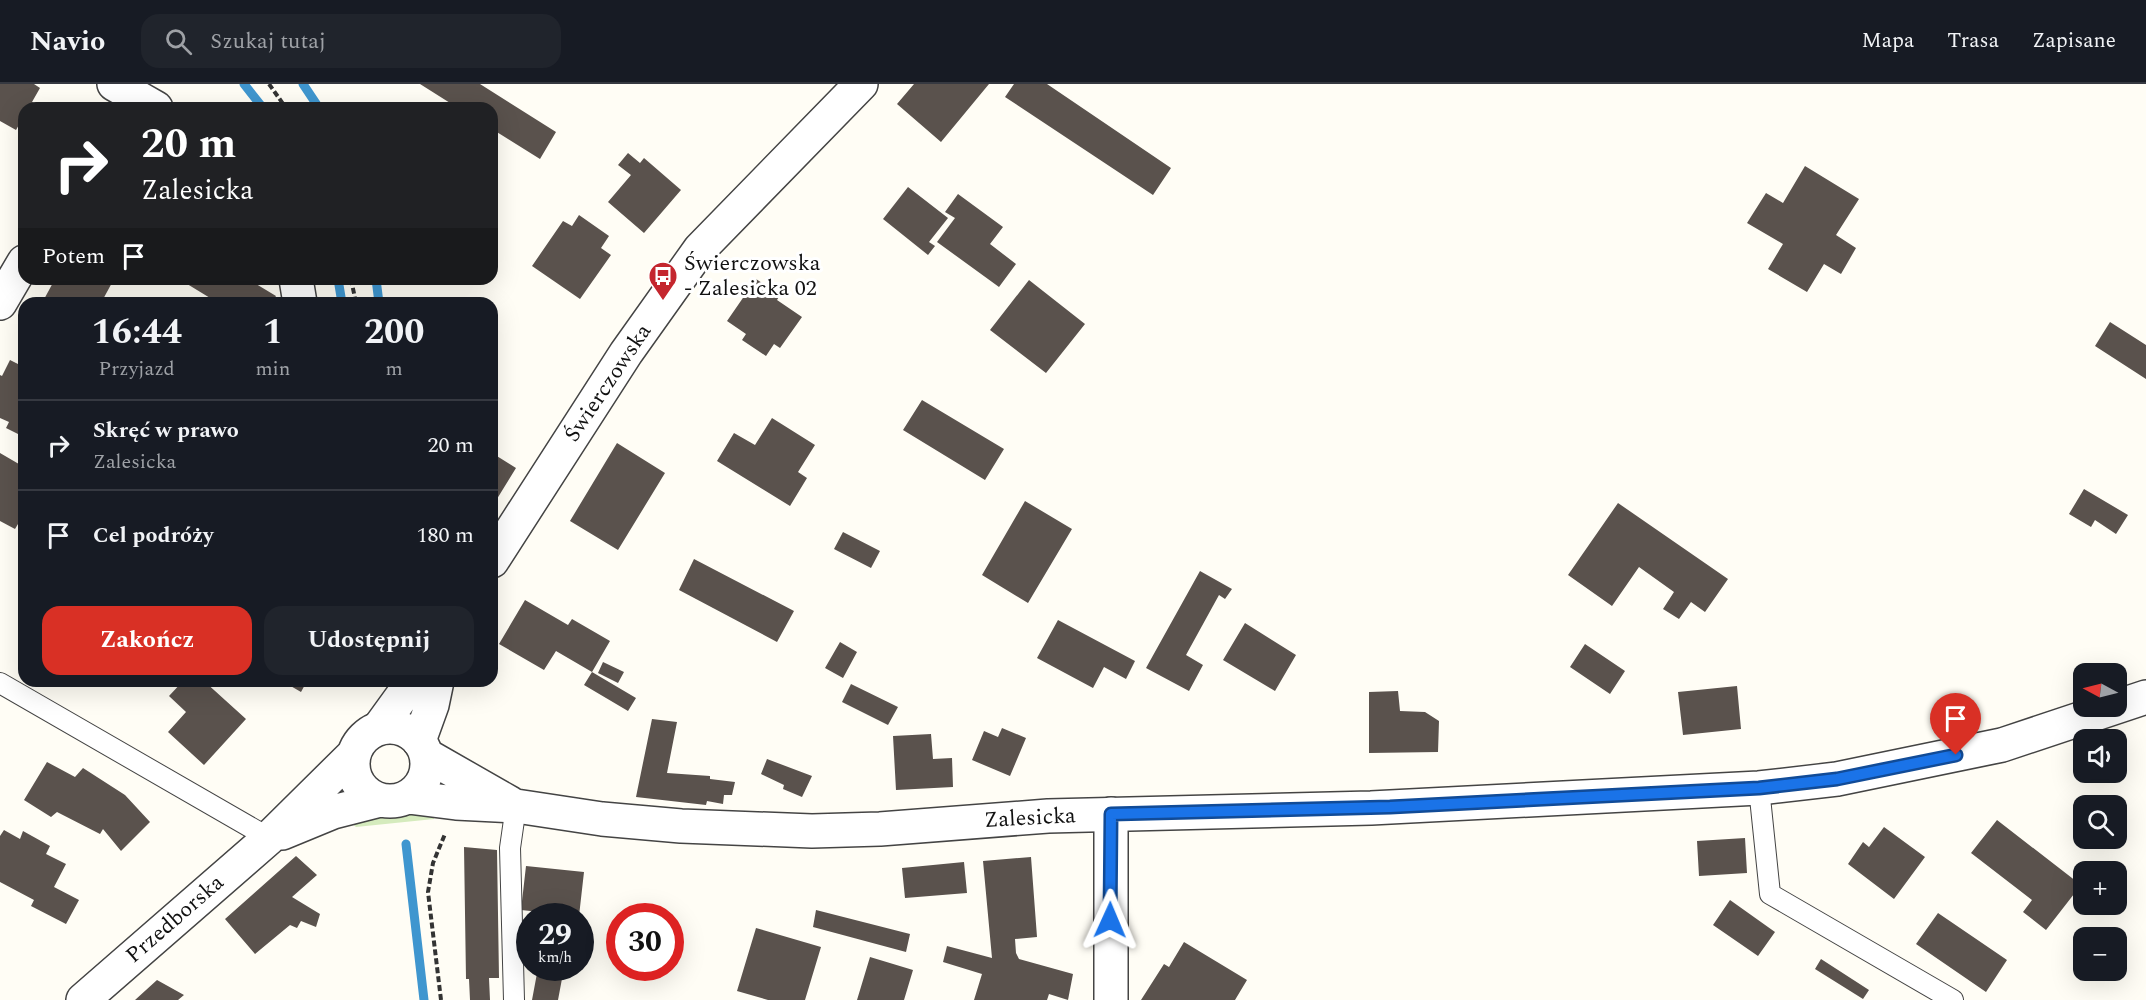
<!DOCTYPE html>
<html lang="pl">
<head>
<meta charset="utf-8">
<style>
	body { margin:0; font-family:Spectral,serif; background:#20242c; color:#f1f3f6; height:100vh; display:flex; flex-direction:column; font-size:22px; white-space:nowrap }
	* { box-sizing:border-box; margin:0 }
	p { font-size:20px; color:#9ea1a6 }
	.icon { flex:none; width:33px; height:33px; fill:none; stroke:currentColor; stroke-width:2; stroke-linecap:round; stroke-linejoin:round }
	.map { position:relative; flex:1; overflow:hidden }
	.details { position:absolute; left:18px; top:213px; width:480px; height:390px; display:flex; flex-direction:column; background:#171b24; border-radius:18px; box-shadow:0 6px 24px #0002 }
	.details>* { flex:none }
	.banner { position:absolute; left:18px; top:18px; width:480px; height:183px; border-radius:18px; box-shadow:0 6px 24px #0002; background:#202124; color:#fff; overflow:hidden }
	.needle { width:39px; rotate:277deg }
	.controls { position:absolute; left:2073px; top:579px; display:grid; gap:12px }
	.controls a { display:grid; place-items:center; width:54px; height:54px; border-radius:12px; background:#171b24; box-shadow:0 6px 24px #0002; font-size:30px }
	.speed { position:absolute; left:516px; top:819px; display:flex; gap:12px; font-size:30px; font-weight:700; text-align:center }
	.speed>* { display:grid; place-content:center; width:78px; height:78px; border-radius:50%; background:#171b24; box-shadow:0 6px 24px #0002; line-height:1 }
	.speed small { font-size:15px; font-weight:400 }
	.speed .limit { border:9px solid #d22; background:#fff; color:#111 }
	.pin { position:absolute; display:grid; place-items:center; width:51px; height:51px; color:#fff; margin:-62px -26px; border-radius:50% 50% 50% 0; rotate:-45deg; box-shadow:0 0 6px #0007 }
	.pin .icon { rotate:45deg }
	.me { position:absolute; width:66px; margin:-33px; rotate:1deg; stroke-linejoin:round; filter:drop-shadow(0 0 4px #0008) }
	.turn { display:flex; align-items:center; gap:21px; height:126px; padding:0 24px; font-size:27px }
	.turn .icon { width:78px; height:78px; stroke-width:2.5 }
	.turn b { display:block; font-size:42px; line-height:51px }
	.then { display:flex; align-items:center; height:57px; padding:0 24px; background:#0003; gap:12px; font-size:22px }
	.eta { display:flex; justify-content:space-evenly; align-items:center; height:102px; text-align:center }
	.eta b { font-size:36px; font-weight:700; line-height:42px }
	.primary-button { display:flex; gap:12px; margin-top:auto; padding:12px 24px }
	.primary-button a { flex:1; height:69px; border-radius:18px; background:#d93025; color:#fff; font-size:24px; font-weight:700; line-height:69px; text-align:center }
	.primary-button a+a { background:#20242c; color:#f1f3f6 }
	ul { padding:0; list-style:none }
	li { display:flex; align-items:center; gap:18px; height:90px; padding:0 24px; border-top:2px solid #363941 }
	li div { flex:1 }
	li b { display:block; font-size:22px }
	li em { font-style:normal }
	header { display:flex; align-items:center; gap:36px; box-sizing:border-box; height:84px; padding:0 30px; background:#171b24; border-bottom:2px solid #363941 }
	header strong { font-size:28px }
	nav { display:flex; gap:33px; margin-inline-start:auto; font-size:21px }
	.search { width:420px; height:54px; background:#20242c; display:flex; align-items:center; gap:15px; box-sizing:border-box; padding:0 21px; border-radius:18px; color:#9ea1a6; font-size:22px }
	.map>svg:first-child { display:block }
	.green { fill:#d5ebbd }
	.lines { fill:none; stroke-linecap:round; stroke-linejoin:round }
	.stream { stroke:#3f96cf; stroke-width:9 }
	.building { fill:#5a524d }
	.service-casing { stroke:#444; stroke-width:22 }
	.minor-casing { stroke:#444; stroke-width:36 }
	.tertiary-casing { stroke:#444; stroke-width:36 }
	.path { stroke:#333; stroke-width:4; stroke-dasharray:6 3; stroke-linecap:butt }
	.service { stroke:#fff; stroke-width:20 }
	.minor { stroke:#fff; stroke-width:33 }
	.tertiary { stroke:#fff; stroke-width:33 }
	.route-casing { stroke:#114b97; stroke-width:15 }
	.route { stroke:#1a73e8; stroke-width:10 }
	.labels { text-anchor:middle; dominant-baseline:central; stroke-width:6; stroke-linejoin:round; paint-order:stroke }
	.poi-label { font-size:22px; fill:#111; stroke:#fff; text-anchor:start }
	.street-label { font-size:22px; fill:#111; stroke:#fff }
</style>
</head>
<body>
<header>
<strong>Navio</strong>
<div class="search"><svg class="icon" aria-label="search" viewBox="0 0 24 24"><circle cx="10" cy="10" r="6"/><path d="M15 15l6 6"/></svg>Szukaj tutaj</div>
<nav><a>Mapa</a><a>Trasa</a><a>Zapisane</a></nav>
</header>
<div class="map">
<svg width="2146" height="916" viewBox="0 0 2146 916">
	<rect width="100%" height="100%" fill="#fffdf5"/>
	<!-- green -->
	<path class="green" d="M435 728 434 735 356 743 349 737Z"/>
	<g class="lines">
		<!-- stream -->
		<path class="stream" d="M244 0 263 24
			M303 0 319 24
			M338 195 342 219
			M376 195 379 219
			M406 760 424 916"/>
	</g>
	<!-- building -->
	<path class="building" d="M0 0H34L40 4 32 18 36 20 34 24H24V32L16 46 0 37Z
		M420 0H480L556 48 540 75 492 45V24H458Z
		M914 0H989L941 58 897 20Z
		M1014 0H1047L1171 84 1153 111 1005 13Z
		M628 69 640 79 644 74 681 106 644 149 608 118 631 91 618 81Z
		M1805 82 1859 115 1836 151 1856 164 1841 190 1824 180 1807 208 1768 185 1783 160 1747 139 1766 109 1783 119Z
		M908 103 948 134 929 158 935 162 928 171 883 135Z
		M958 110 1003 143 990 160 1016 180 999 203 937 158 955 134 945 128Z
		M579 131 609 152 601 164 611 171 580 215 532 182 563 137 572 142Z
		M55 195H114L101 219H42Z
		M179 195H248L276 212 272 219H214L215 217Z
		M756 195 780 211 777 216 802 233 780 264 774 260 766 272 742 256 746 250 727 237Z
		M1029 196 1085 240 1046 289 990 246Z
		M2110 238 2146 261V295L2095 262Z
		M10 276 24 283V353L6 344 9 338 0 334V291L2 292Z
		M922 316 1004 365 985 396 903 346Z
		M772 334 815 361 798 388 807 394 790 422 717 377 734 349 755 361Z
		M617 359 665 389 618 466 570 437Z
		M0 369 24 383V430L15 445 0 437Z
		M492 369 516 384 492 423Z
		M2084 405 2128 431 2116 450 2095 436 2091 443 2069 430Z
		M1025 417 1072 445 1028 519 982 491Z
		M1618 419 1728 495 1705 528 1691 518 1679 535 1663 525 1674 508 1639 483 1612 522 1568 491Z
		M843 448 880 467 871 484 834 465Z
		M694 475 794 527 777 558 679 506Z
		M1200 487 1232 505 1225 515 1219 511 1186 571 1203 581 1189 607 1146 584Z
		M525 516 568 541 572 535 610 557 592 588 556 567 544 586 499 560Z
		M1058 536 1135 577 1126 595 1104 583 1093 604 1037 574Z
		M1245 539 1296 571 1275 607 1223 576Z
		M840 558 857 568 843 594 825 584Z
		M1585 560 1625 587 1610 610 1570 583Z
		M603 578 624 588 618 599 598 589Z
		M592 588 636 614 628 627 584 601Z
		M183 597H204L246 635 204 681 168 648 186 628 169 612Z
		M282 597H307L301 608Z
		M851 600 898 623 888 641 842 618Z
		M1737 602 1741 645 1683 651 1678 608Z
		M1398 607 1400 627 1425 628 1439 637 1438 668 1369 669V608Z
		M652 635 677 638 667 689 710 692V695L735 698 732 711H724L723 720 707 717 706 721 636 713Z
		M1002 644 1026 654 1010 692 972 676 984 647 998 653Z
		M931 650 933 675 952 674 953 703 896 706 893 652Z
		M767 675 812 692 802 713 783 705 784 701 761 690Z
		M47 678 75 693 83 684 125 711 150 738 121 767 103 745 100 750 57 728 51 733 24 716Z
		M1997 736 2081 801 2046 846 2023 828 2032 816 1971 769Z
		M1884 743 1925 773 1894 815 1848 780 1863 758 1869 763Z
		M4 746 20 755 23 747 50 762 46 770 66 780 54 803 79 816 66 840 31 822 34 816 0 798V752Z
		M1745 754 1747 789 1699 792 1697 757Z
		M464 763 497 766 499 894H489L490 916H470L469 895H466Z
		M296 772 317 791 292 813 320 830 316 843 301 837 297 844 290 841 255 870 225 835Z
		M1031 773 1037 853 1015 855 1016 869 1019 875 1073 890 1068 916 1049 910 1047 916H974L982 890 943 878 947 862 992 874 983 777Z
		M964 778 967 809 905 814 902 784Z
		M526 782 584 788 579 832 521 826Z
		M1730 816 1775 848 1758 872 1713 841Z
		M816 826 910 850 906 868 813 843Z
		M1938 829 2007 876 1986 908 1916 860Z
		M756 844 821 863 805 916H768L737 907Z
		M1184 858 1247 896 1235 916H1141L1164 880 1169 883Z
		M870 873 913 886 904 916H857Z
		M1821 875 1869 906 1863 915 1815 885Z
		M538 884H564L558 916H532Z
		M157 896 184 911 178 916H135Z"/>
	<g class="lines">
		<!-- service casing -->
		<g class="service-casing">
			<path id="service" d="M0 599 269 754
				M1759 704 1770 810 1953 916
				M514 916 510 764 516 722"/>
		</g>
		<!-- minor casing -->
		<g class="minor-casing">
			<path id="minor" d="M114 0 156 24
				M296 195 300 219
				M0 219 24 178
				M492 477 626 269 700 165 861 0
				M379 644 413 597
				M419 657 432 621 437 597
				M1111 916V730"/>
		</g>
		<!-- tertiary casing -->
		<g class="tertiary-casing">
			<path id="tertiary" d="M353 680a37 37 0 1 1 74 0a37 37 0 1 1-74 0Z
				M426 671 510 719
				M408 713 456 719 516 722 602 735 681 742 812 747 880 745 1048 732 1371 724 1759 704 1837 695 2002 661 2146 613
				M282 749 333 728 380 716
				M83 916 269 754 354 670"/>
		</g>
		<!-- path -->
		<path class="path" d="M269 0 286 24
			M351 195 356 219
			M441 916 428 808 433 779 445 750"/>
		<!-- service -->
		<use href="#service" class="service"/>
		<!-- minor -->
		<use href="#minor" class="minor"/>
		<!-- tertiary -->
		<use href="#tertiary" class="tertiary"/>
	</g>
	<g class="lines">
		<!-- route casing -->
		<g class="route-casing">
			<path id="route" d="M1110 836 1111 730 1390 723 1759 704 1837 695 1956 671"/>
		</g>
		<!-- route -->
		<use href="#route" class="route"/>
	</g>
	<!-- icons -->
	<defs>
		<g id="bus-pin" transform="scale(1.5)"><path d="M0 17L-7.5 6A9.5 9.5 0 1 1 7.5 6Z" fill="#c4262e" stroke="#fff"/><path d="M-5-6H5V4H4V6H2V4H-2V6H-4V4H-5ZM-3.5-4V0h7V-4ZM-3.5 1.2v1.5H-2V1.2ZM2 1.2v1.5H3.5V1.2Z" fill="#fff"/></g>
	</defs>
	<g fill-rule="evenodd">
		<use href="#bus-pin" x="663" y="192"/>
	</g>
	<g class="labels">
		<!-- poi labels -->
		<g class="poi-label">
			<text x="684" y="179">Świerczowska<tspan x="684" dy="25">- Zalesicka 02</tspan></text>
		</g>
		<!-- street labels -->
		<g class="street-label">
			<text transform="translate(608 299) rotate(-56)">Świerczowska</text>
			<text transform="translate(1030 734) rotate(-3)">Zalesicka</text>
			<text transform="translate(175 835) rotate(-41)">Przedborska</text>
		</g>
	</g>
</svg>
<div class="controls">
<a><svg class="needle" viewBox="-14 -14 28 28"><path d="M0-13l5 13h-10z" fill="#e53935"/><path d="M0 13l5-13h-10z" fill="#9ea1a6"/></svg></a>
<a><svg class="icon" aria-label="sound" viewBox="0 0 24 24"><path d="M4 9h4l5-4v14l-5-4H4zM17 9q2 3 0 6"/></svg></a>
<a><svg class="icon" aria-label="search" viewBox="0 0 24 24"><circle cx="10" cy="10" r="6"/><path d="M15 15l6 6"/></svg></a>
<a>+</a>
<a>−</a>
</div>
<div class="speed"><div>29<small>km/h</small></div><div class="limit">30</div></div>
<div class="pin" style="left:1956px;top:671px;background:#d93025"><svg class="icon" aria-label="arrive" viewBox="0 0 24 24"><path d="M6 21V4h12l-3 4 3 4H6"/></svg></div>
<svg class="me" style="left:1110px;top:836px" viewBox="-20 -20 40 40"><path d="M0-17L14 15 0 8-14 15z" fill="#1a73e8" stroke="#fff" stroke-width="4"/></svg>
<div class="banner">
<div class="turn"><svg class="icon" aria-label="right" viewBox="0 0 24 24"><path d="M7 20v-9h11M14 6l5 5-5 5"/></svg><div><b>20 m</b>Zalesicka</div></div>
<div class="then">Potem<svg class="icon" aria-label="arrive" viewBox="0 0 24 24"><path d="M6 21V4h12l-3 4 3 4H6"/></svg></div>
</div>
<section class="details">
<div class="eta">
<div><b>16:44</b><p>Przyjazd</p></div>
<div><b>1</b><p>min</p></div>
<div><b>200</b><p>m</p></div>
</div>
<ul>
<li><svg class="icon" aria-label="right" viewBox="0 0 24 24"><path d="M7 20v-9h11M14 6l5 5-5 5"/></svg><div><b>Skręć w prawo</b><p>Zalesicka</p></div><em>20 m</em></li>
<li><svg class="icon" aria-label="arrive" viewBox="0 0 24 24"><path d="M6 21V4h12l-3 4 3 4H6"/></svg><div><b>Cel podróży</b></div><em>180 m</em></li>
</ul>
<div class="primary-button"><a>Zakończ</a><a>Udostępnij</a></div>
</section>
</div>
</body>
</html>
